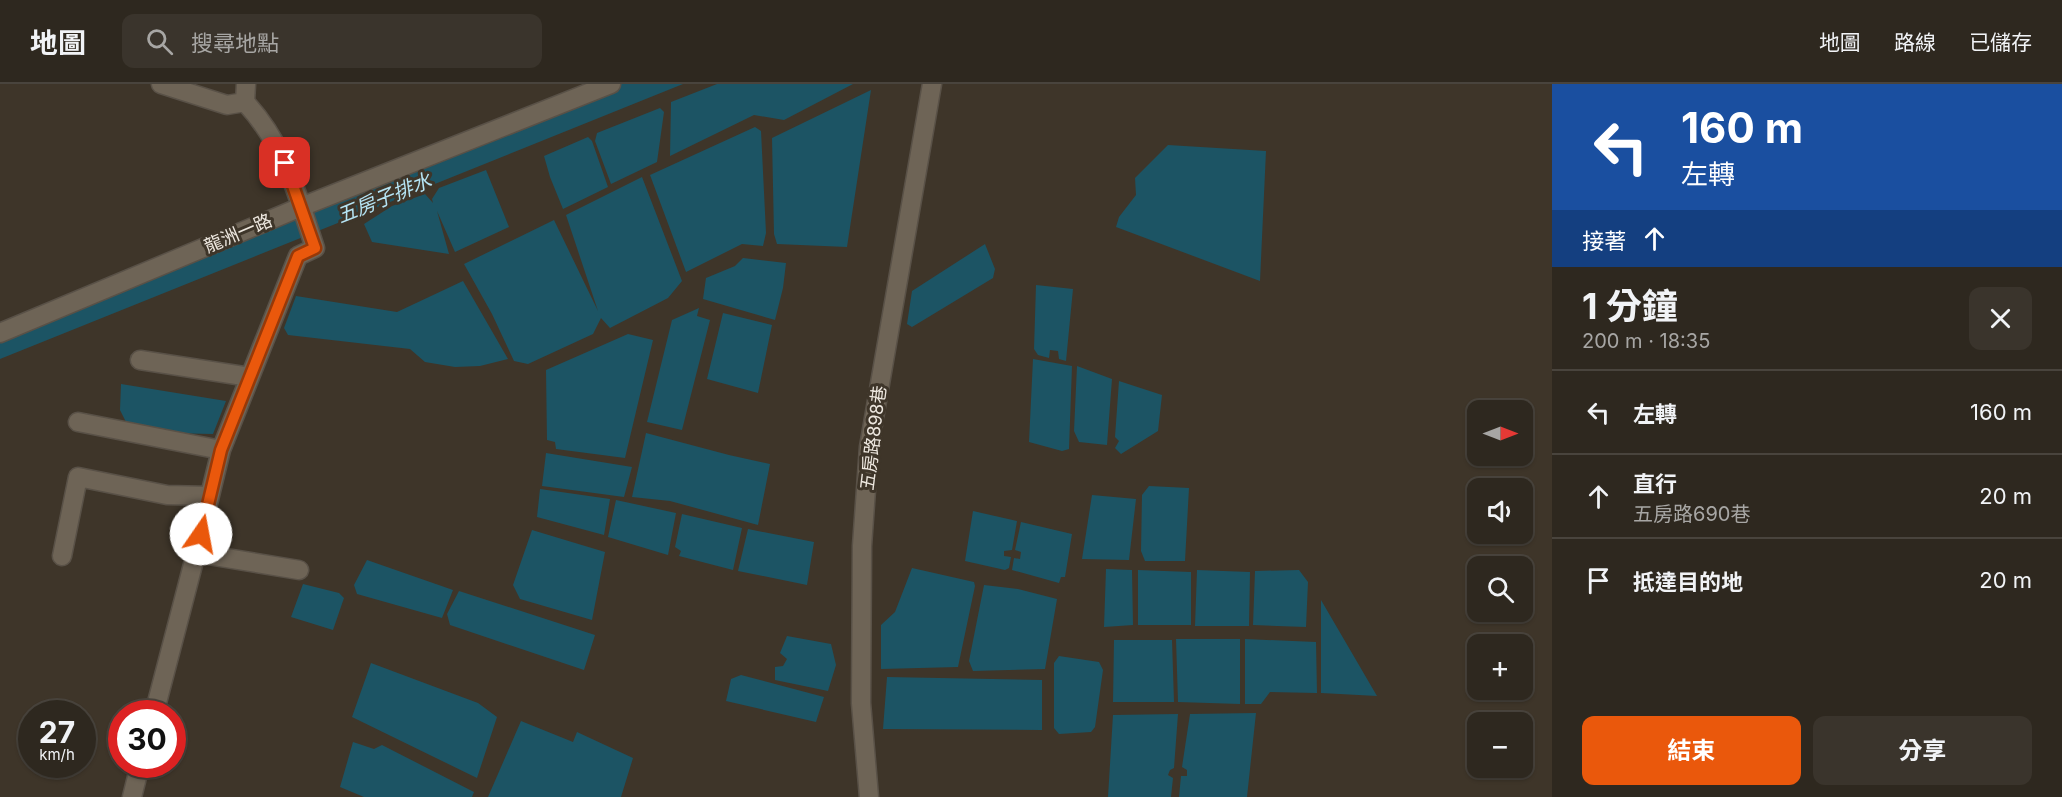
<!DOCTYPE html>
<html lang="zh-TW">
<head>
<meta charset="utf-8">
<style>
	body { margin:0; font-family:Inter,"Noto Sans TC",sans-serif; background:#3a342c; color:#f1f3f6; height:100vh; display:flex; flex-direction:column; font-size:22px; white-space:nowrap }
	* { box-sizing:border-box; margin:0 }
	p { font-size:20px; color:#a7a6a4 }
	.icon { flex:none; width:33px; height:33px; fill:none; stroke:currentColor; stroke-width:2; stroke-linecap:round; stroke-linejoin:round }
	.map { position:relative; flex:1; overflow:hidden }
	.panel { display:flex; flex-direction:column; background:#2e281f; width:510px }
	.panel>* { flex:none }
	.guide { background:#1a4fa0; color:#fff; overflow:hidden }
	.needle { width:39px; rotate:90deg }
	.controls { position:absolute; left:1467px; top:316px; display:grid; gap:12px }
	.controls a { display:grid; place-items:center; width:66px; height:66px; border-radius:12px; background:#2e281f; box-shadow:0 2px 4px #0004,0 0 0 2px #49443d; font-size:30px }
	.speed { position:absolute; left:18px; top:616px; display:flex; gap:12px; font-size:30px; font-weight:700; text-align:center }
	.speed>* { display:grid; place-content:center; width:78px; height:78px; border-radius:50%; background:#2e281f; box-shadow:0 2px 4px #0004,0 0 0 2px #49443d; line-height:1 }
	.speed small { font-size:15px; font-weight:400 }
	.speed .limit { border:9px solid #d22; background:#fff; color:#111 }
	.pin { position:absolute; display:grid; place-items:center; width:51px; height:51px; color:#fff; margin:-26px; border-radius:12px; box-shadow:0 3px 9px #0006 }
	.me { position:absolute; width:66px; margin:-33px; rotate:12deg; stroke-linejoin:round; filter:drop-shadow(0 0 4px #0008) }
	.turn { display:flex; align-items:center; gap:21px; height:126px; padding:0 30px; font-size:27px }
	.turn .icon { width:78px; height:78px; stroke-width:2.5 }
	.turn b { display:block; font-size:42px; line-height:51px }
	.then { display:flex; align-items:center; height:57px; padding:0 30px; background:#0003; gap:12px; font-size:22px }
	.round { display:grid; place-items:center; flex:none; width:63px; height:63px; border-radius:12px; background:#3a342c }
	.overview { display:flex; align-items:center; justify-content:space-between; height:102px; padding:0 30px }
	h1 { font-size:36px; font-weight:700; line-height:45px }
	.primary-button { display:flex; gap:12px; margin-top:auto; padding:12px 30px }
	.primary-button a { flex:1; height:69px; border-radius:12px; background:#ea580c; color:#fff; font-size:24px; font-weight:700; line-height:69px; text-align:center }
	.primary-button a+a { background:#3a342c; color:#f1f3f6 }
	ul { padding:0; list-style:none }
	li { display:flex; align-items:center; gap:18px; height:84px; padding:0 30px; border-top:2px solid #49443d }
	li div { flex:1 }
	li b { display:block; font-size:22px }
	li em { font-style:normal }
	header { display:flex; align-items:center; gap:36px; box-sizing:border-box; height:84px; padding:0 30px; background:#2e281f; border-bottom:2px solid #49443d }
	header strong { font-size:28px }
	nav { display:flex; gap:33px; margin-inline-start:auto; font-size:21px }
	.search { width:420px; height:54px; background:#3a342c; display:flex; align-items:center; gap:15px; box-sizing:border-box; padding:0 21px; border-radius:12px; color:#a7a6a4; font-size:22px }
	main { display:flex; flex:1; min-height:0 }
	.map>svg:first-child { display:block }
	.water { fill:#1c5464 }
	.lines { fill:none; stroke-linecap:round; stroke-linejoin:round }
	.minor-casing { stroke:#595147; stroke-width:21 }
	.minor { stroke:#6e6456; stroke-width:18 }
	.route-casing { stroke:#983908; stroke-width:15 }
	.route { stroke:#ea580c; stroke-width:10 }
	.labels { text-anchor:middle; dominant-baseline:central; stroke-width:6; stroke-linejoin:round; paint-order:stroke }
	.street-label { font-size:18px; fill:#ede7df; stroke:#3e3529 }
	.water-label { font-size:20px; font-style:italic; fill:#b5e4f4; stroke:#3e3529 }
</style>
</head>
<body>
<header>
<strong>地圖</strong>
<div class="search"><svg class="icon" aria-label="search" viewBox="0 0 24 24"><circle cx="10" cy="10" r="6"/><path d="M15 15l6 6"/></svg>搜尋地點</div>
<nav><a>地圖</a><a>路線</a><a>已儲存</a></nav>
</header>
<main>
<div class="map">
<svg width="1552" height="713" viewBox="0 0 1552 713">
	<rect width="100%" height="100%" fill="#3e3529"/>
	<!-- water -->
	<path class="water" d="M621 0H683L0 275V246L90 214Z
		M717 0H853L784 36 754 31 670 72 671 18Z
		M871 6 847 163 777 160 774 150 772 54Z
		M660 24 664 28 657 78 611 100 595 57 597 49Z
		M755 43 761 47 766 149 763 162 742 160 686 188 650 91Z
		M588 53 592 57 608 103 563 125 550 93 544 72Z
		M1168 61 1266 67 1260 197 1116 143 1119 133 1136 111 1135 94Z
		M486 86 509 143 455 168 437 127 449 170 372 158 364 140 392 122 425 110 433 119 432 115 439 104Z
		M642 93 682 197 668 214 610 244 601 234 593 250 528 280 514 277 492 230 464 180 554 136 598 227 566 131Z
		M985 160 995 185 993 194 912 243 907 240 912 207Z
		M743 174 786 179 783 204 775 236 703 215 706 194 735 182Z
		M463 197 508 275 480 282 455 283 425 278 410 265 288 251 284 244 296 212 397 228Z
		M1036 201 1073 205 1066 277 1059 275 1058 267 1050 266 1049 274 1038 271 1034 265Z
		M699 224 697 232 710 236 682 346 647 338 672 236Z
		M723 229 772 241 758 309 707 295Z
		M628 250 653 256 625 374 556 365 555 358 547 356 546 286Z
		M1033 275 1072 282 1069 365 1062 367 1029 358Z
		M1077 282 1112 295 1107 361 1079 358 1074 347Z
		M1119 297 1162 311 1158 347 1121 370 1115 364 1119 357 1115 353Z
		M121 300 226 317 213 350 166 349 126 338 120 326Z
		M646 349 729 371 770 380 758 441 670 417 632 413Z
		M546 369 632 383 624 413 542 402Z
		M1149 402 1189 404 1185 477H1145L1141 467 1142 411Z
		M540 405 610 415 604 451 537 433Z
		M1092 411 1136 415 1129 476 1082 475Z
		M616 416 676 429 668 471 608 453Z
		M973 427 1017 437 1012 466 1004 467V472L1011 473 1009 484 1005 486 965 477Z
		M682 430 742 444 733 486 679 472 681 467 675 463Z
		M1021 438 1072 450 1065 493H1061L1059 499 1012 486 1014 474 1020 475 1021 468 1015 466Z
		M748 445 814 458 807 501 738 487Z
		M532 446 605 468 592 536 520 515 513 501Z
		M367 476 453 506 442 534 357 510 354 501Z
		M912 484 974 498 975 502 958 583 881 585V541L895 528Z
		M1106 485 1132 486 1133 541 1104 543Z
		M1138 486 1191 488V541H1138Z
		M1197 486 1250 488 1249 542H1195Z
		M1299 486 1308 498 1306 543 1253 541 1255 487Z
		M303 500 339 509 344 514 333 546 291 533Z
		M984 501 1018 505 1057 515 1045 585 973 587 969 577Z
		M459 507 595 551 584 586 450 541 447 530Z
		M1321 516 1377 612 1321 609Z
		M787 552 831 560 836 581 828 607 775 596V583L783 582 787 575 780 569Z
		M1176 555H1240V620L1178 618Z
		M1245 555 1316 558 1317 609 1270 608 1261 620H1245Z
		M1114 556H1172L1174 618H1113Z
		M1059 572 1099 578 1103 586 1095 643 1091 648 1059 650 1054 644V579Z
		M371 579 478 619 497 633 477 694 352 633Z
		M741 591 824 613 816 638 726 617 731 595Z
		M887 593 1042 596V646L883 645Z
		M1256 629 1247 713H1179L1181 692H1187V686L1182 683 1190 630Z
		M1178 630 1174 684 1170 686 1168 691 1173 694 1171 713H1108L1113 631Z
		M521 637 573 658 577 648 633 674 621 713H488Z
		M353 658 374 665 382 661 474 708 472 713H364L340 703Z"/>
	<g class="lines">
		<!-- minor casing -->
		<g class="minor-casing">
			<path id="minor" d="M161 0 227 21 245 18
				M0 249 301 123 611 0
				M140 276 250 293
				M78 338 221 366
				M196 469 299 486
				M62 472 78 393 167 411 209 412
				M154 630 196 469 221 366 298 172 315 164C297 110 285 61 245 18L246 0
				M132 713 140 681
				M869 713 861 619 862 462 869 363 932 0"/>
		</g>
		<!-- minor -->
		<use href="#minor" class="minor"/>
	</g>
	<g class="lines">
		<!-- route casing -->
		<g class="route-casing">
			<path id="route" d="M201 450 221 366 298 172 315 164 285 79"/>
		</g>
		<!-- route -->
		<use href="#route" class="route"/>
	</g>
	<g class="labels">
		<!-- street labels -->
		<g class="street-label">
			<text transform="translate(238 149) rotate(-23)">龍洲一路</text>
			<text transform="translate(873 354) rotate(-83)">五房路898巷</text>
		</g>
		<!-- water labels -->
		<g class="water-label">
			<text transform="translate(384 114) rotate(-22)">五房子排水</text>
		</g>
	</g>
</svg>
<div class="controls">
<a><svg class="needle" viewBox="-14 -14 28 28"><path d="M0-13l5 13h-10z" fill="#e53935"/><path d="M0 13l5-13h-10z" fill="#a7a6a4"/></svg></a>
<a><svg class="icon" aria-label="sound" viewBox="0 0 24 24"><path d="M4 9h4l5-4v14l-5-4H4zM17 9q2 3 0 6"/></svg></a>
<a><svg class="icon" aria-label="search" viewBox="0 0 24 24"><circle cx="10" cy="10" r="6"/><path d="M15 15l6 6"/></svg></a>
<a>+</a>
<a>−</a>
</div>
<div class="speed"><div>27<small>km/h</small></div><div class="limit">30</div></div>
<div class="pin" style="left:285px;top:79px;background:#d93025"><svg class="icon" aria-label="arrive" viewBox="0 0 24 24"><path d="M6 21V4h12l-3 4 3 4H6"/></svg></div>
<svg class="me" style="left:201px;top:450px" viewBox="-20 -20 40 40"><circle r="19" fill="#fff"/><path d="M0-13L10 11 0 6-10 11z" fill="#ea580c"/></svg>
</div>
<section class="panel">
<div class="guide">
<div class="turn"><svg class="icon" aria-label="left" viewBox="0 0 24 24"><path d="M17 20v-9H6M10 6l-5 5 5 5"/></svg><div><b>160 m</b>左轉</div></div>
<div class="then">接著<svg class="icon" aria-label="ahead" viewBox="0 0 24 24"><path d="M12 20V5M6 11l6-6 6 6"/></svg></div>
</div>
<div class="overview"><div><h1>1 分鐘</h1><p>200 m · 18:35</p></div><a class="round"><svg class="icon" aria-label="close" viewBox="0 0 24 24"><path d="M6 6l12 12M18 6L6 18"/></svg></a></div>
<ul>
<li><svg class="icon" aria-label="left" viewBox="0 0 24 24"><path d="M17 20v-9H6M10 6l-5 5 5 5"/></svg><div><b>左轉</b></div><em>160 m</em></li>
<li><svg class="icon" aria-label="ahead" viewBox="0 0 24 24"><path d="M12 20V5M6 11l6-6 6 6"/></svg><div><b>直行</b><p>五房路690巷</p></div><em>20 m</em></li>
<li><svg class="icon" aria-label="arrive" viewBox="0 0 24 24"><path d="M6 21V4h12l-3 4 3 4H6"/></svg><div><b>抵達目的地</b></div><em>20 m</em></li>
</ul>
<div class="primary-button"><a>結束</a><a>分享</a></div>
</section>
</main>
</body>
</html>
